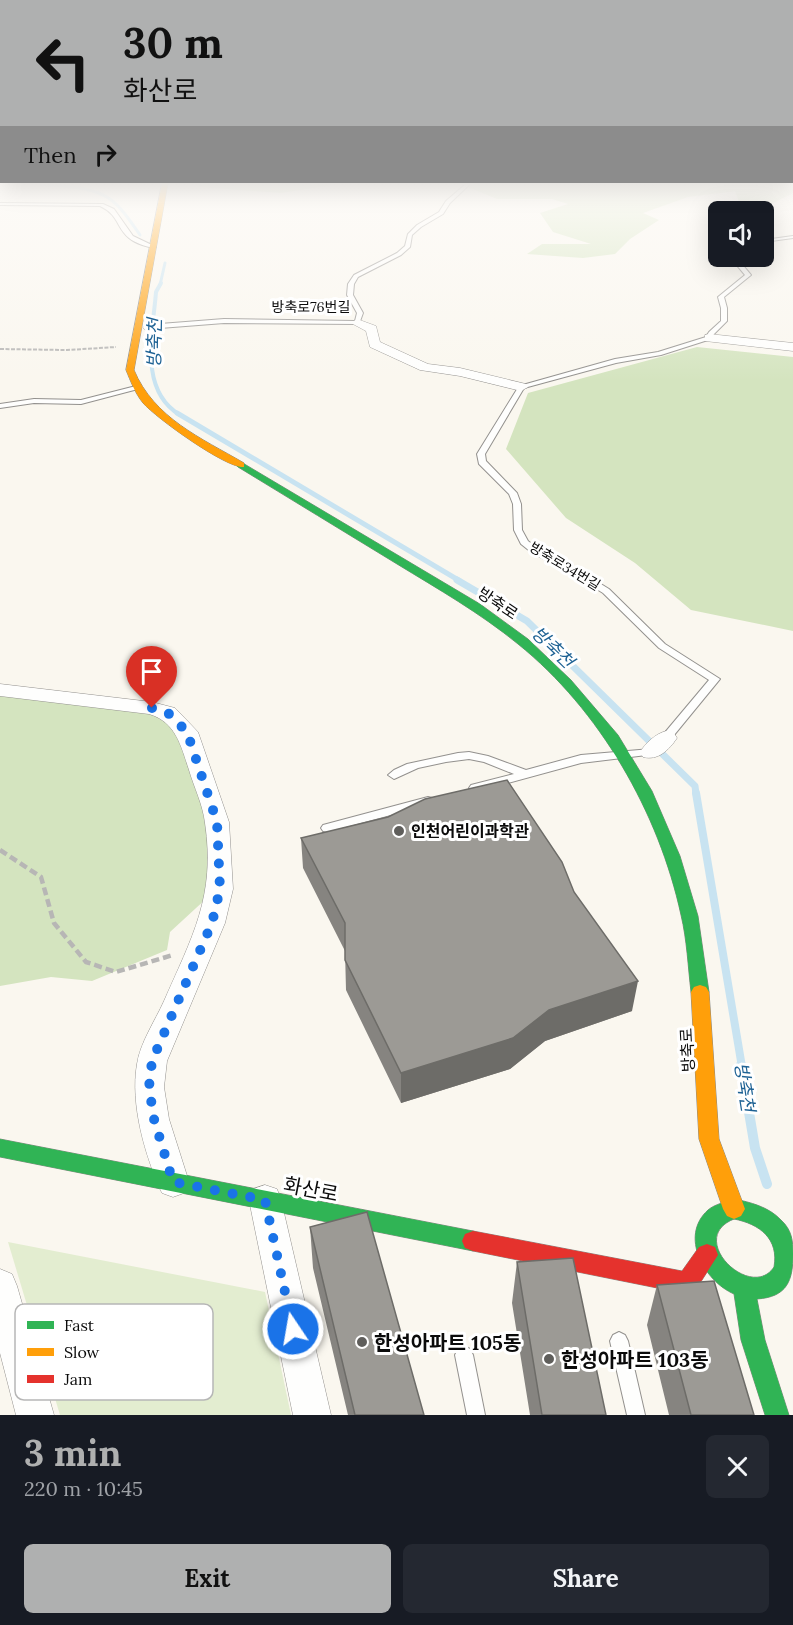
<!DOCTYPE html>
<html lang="en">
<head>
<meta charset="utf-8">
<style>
	body { margin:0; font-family:Lora,"Noto Sans KR",serif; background:#242831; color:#f1f3f6; height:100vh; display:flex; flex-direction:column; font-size:22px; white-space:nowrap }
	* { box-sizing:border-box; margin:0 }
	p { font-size:20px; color:#9ea1a6 }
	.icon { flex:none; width:33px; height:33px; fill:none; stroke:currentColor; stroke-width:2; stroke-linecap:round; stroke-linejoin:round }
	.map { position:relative; height:1415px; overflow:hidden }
	.side { display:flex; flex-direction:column; background:#171b24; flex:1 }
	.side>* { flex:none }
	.banner { position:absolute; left:0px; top:0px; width:794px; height:183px; box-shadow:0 6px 24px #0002; background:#afb0b0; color:#111; overflow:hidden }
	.tools { position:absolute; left:708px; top:201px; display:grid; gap:12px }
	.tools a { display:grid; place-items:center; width:66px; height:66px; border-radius:9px; background:#171b24; box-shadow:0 6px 24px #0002; font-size:30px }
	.pin { position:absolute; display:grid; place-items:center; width:51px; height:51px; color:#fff; margin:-62px -26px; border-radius:50% 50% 50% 0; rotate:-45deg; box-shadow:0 0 6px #0007 }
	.pin .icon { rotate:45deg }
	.me { position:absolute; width:66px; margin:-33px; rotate:348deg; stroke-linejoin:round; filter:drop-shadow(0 0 4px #0008) }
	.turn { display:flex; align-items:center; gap:21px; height:126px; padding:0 24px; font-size:27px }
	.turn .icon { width:78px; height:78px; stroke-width:2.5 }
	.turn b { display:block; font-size:42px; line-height:51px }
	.then { display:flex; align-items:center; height:57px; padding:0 24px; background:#0003; gap:12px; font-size:22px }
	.round { display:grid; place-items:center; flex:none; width:63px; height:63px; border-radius:9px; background:#242831 }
	.headline { display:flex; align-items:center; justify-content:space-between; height:102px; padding:0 24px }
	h1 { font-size:36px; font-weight:800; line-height:45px; color:#afb0b0 }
	.action { display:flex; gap:12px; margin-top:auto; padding:12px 24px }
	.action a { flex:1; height:69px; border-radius:9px; background:#afb0b0; color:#111; font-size:24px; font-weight:800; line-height:69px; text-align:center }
	.action a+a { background:#242831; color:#f1f3f6 }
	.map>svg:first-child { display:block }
	.green { fill:#e3edd0 }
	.forest { fill:#d4e4bf }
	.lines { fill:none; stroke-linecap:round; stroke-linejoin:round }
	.stream-far5 { stroke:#c8e3f1; stroke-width:3 }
	.stream-far4 { stroke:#c8e3f1; stroke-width:4 }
	.stream-far3 { stroke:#c8e3f1; stroke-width:5 }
	.stream-far2 { stroke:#c8e3f1; stroke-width:7 }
	.stream-far1 { stroke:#c8e3f1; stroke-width:8 }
	.stream { stroke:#c8e3f1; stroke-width:10 }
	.lane-casing { stroke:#93918e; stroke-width:2 }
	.street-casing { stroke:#93918e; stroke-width:1 }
	.fast-casing { stroke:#898884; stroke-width:1 }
	.slow-casing { stroke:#898884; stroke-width:1 }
	.jam-casing { stroke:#898884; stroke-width:1 }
	.path-far1 { stroke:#b7b6b5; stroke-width:2; stroke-dasharray:4 1.5; stroke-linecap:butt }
	.path { stroke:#b7b6b5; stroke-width:4.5; stroke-dasharray:8 4; stroke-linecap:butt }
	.lane { fill:#fefefd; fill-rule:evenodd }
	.street { fill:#fefefd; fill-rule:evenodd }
	.fast { fill:#30b455; fill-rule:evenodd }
	.slow { fill:#ff9f0a; fill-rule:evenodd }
	.jam { fill:#e5322d; fill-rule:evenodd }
	.wall { fill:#868480 }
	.shaded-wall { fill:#6d6c68 }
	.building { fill:#9c9a95; stroke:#6d6c68; stroke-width:1.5 }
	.route { stroke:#1a73e8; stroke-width:10; stroke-dasharray:0 18 }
	.poi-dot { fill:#5f5e5b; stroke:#fff; stroke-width:2 }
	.labels { text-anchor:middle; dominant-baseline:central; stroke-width:6; stroke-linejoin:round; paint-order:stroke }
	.far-street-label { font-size:14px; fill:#0b0b0b; stroke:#fff }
	.street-label { font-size:16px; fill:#0b0b0b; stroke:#fff }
	.poi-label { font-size:16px; font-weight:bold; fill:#0b0b0b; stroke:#fff; text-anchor:start }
	.water-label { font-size:18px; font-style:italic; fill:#1e6294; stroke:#fff }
	.near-street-label { font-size:20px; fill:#0b0b0b; stroke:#fff }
	.near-poi-label { font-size:20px; font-weight:bold; fill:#0b0b0b; stroke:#fff; text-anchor:start }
	.key { fill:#fff; stroke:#b6b6b6; stroke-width:1.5 }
	.key-label { font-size:16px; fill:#0b0b0b }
</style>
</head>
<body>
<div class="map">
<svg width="793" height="1415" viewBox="0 0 793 1415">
	<rect width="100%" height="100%" fill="#faf7ef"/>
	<!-- green -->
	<path class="green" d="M8 1242 265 1292 291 1415H60Z"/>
	<!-- forest -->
	<path class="forest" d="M193 183H345L281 193 201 187Z
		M474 183H793V193L761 209 742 210 735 191 688 197 643 213 659 220 630 239 615 254 583 258 527 254 542 244H591L553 232 540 213 568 204 552 199H497L468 187Z
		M697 347 793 357V631L691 610 635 563 566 518 506 449 528 393Z
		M0 694 141 710 177 726 209 824 208 897 170 932 167 950 92 981 51 977 0 986Z"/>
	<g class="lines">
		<!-- stream-far5 -->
		<path class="stream-far5" d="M31 183C55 187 89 184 110 199 122 208 131 222 140 235
			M160 285 165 263"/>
		<!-- stream-far4 -->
		<path class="stream-far4" d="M161 283 156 292C153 332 138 390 180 415"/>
		<!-- stream-far3 -->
		<path class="stream-far3" d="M177 413 460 581"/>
		<!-- stream-far2 -->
		<path class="stream-far2" d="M457 580 527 621 695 786 696 794"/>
		<!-- stream-far1 -->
		<path class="stream-far1" d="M696 793 742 1067"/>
		<!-- stream -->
		<path class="stream" d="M741 1065 755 1148 767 1184"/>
		<!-- lane casing -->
		<g class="lane-casing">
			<path id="lane" d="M467 183H471L450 203 443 214 421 227 412 235 410 247 401 255 358 277 354 284 353 295 363 313 359 324 224 323 160 328 157 326 160 324 224 319 355 321 357 313 347 295 348 284 354 275 397 253 405 246 408 234 417 225 439 212 446 201Z
				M0 203 103 204 114 209 133 236 156 247C150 249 135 243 129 238 116 227 119 215 100 206L0 205Z
				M793 236V238L764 242V240Z
				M734 256H739L741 263 751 275 724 297 727 308V321L714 334 711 339 661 355 616 363 524 388 485 454 486 461 517 493 521 504 522 530 528 541 537 548 575 568 609 589 665 644 720 679 670 740 666 741 661 738 662 736 709 680 659 648 603 593 569 572 531 552 521 544 514 530 513 504 509 494 479 464 477 454 519 386 615 359 658 352 706 337 709 332 721 321V308L718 297 745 275 735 263Z
				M136 386 139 388 138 389 81 404 34 403 0 408V404L34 399 81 400Z
				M651 749 657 752 655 754 581 763 475 792 471 791 469 788 471 785 514 774 484 762 469 759 446 762 418 768 394 779 388 775 394 770 407 764 458 753 469 752 488 756 526 770 581 755Z
				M428 797 432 798 434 801 432 804 327 832 323 831 321 828 323 825Z
				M619 1332 625 1335 628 1341 645 1415H627L610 1341 613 1335Z
				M464 1346 470 1349 473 1355 485 1415H467L455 1355 458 1349Z"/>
		</g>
		<!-- street casing -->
		<g class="street-casing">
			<path id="street" d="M357 319 376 326 380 342 428 364 460 368 526 384 528 387 521 391 460 376 420 370 370 347 366 331 351 323Z
				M160 322 164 323V329L149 332 143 328 145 325Z
				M709 334 793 343V351L705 341V335Z
				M0 684 152 702 175 708 198 732 229 822 233 889 225 923 167 1061 164 1087 169 1119 189 1182 184 1193 173 1197 162 1193C145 1156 130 1104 137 1064 140 1043 155 1021 164 1001 192 937 216 896 205 823 203 805 194 787 189 770 181 746 176 722 149 714L0 696Z
				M666 731 674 733 677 738C669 750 658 761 643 757L640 752C646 743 655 734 666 731Z
				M265 1185 277 1189 281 1200 331 1415H293L249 1200 253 1189Z
				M0 1269 12 1274 17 1286 54 1415H16L0 1353Z"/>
		</g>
		<!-- fast casing -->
		<g class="fast-casing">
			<path id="fast" d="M241 462 480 604 528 639 571 680 618 735 652 791 680 856 698 916 709 992 706 997 700 999 694 997 691 992C688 967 687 940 681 915 659 813 600 710 518 644 480 613 438 589 397 564 344 532 291 499 238 467L236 465Z
				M0 1139 473 1231 481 1234 484 1241 481 1248 473 1251 0 1157Z
				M734 1199C750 1202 769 1207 781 1220 792 1230 793 1241 793 1254 793 1281 787 1297 757 1299L765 1340 789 1415H765L741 1340 734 1294C704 1281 679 1236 708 1210 715 1204 726 1202 734 1199ZM734 1219C760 1224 779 1239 774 1267 751 1302 685 1238 734 1219Z"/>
		</g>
		<!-- slow casing -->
		<g class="slow-casing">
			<path id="slow" d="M162 183H168L134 370C154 418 201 438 244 463V467C227 469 156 418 143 403 135 393 131 382 126 370Z
				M700 985 706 987 709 992 719 1139 745 1209 741 1216 734 1219 727 1216 723 1209 699 1139 691 992 694 987Z"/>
		</g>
		<!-- jam casing -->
		<g class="jam-casing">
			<path id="jam" d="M473 1231 682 1271 699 1247 707 1244 715 1247 718 1255 695 1291 687 1294 473 1251 465 1248 462 1241 465 1234Z"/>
		</g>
		<!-- path-far1 -->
		<path class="path-far1" d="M0 349 67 350 116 347"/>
		<!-- path -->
		<path class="path" d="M0 850 41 877 54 923 86 962 116 972 173 955"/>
		<!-- lane -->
		<use href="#lane" class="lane"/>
		<!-- street -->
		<use href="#street" class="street"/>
		<!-- fast -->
		<use href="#fast" class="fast"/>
		<!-- slow -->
		<use href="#slow" class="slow"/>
		<!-- jam -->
		<use href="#jam" class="jam"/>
	</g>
	<!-- wall -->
	<path class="wall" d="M301 838 574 892 632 1011 545 1041 510 1069 401 1103 346 990 345 951 303 868Z
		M310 1227 424 1415H348L313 1268Z
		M517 1262 606 1415H530L512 1303Z
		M657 1285 754 1415H669L647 1325Z"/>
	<!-- shaded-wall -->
	<path class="shaded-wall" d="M638 981 632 1011 545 1041 510 1069 401 1103V1073L549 1010Z"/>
	<!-- building -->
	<path class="building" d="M507 780 562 862 574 892 638 981 549 1010 513 1038 401 1073 345 960V923L301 838 388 817 425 799Z
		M367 1212 424 1415H355L310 1227Z
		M573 1258 606 1415H542L517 1262Z
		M714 1281 754 1415H691L657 1285Z"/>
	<!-- sky -->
	<linearGradient id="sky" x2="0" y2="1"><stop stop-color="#9bc7ec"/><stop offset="0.48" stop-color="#fdfbf8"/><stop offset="1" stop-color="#fdfbf8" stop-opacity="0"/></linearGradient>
	<rect width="793" height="381" fill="url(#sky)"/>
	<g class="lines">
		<!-- route -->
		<path class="route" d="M152 708 168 713 187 732 217 822 220 889 212 923 152 1061 149 1087 154 1119 173 1182 265 1200 293 1329"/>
	</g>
	<!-- markers -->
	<g class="poi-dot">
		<circle cx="399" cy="831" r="6"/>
		<circle cx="362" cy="1342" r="6"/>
		<circle cx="549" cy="1359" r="6"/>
	</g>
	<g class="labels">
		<!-- far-street labels -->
		<g class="far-street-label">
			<text x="311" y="307">방축로76번길</text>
			<text transform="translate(565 566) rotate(31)">방축로34번길</text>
		</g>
		<!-- street labels -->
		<g class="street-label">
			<text transform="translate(498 603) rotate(34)">방축로</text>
			<text transform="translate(687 1050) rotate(-93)">방축로</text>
		</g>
		<!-- poi labels -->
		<g class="poi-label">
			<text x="411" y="831">인천어린이과학관</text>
		</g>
		<!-- water labels -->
		<g class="water-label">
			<text transform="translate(154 343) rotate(-89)">방축천</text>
			<text transform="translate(553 647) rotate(44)">방축천</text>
			<text transform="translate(745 1087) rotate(81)">방축천</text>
		</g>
		<!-- near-street labels -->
		<g class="near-street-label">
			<text transform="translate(311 1189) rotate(11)">화산로</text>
		</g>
		<!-- near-poi labels -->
		<g class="near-poi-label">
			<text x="374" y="1342">한성아파트 105동</text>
			<text x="561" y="1359">한성아파트 103동</text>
		</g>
	</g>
	<!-- legend -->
	<rect x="15" y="1304" width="198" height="96" rx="9" class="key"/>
	<rect x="27" y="1321" width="27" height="8" fill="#30b455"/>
	<rect x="27" y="1348" width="27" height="8" fill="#ff9f0a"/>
	<rect x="27" y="1375" width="27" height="8" fill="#e5322d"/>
	<g class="key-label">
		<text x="64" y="1331">Fast</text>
		<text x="64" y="1358">Slow</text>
		<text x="64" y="1385">Jam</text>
	</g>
</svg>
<div class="tools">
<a><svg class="icon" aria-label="sound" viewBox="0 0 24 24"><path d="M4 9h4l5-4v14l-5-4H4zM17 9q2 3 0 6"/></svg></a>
</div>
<div class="pin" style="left:152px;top:708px;background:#d93025"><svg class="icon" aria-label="arrive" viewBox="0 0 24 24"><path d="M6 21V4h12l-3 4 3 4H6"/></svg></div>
<svg class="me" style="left:293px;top:1329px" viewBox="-20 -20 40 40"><circle r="17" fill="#1a73e8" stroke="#fff" stroke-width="3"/><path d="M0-11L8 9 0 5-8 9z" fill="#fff"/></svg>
<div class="banner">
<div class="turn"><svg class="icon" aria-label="left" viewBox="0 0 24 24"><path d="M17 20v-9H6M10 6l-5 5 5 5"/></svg><div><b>30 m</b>화산로</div></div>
<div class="then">Then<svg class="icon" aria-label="right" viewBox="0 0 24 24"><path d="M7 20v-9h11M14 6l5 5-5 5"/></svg></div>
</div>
</div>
<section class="side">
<div class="headline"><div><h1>3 min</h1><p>220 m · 10:45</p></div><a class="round"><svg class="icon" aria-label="close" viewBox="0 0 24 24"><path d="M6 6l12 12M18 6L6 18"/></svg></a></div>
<div class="action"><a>Exit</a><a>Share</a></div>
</section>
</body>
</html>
